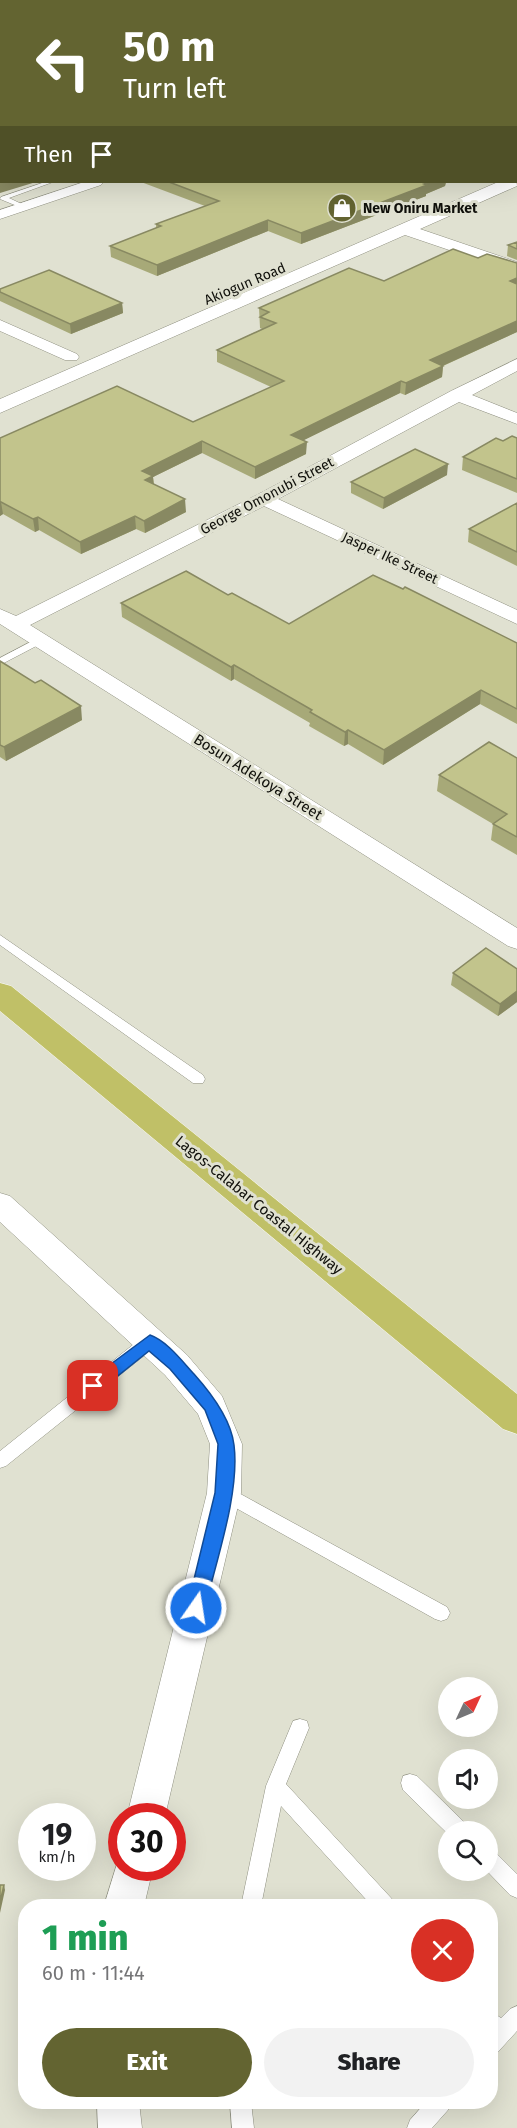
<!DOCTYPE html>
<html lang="en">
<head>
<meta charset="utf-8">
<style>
	body { margin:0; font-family:"Fira Sans",sans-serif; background:#f2f2f2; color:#202124; height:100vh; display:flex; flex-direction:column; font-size:22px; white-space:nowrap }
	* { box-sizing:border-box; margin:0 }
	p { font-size:20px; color:#757577 }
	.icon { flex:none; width:33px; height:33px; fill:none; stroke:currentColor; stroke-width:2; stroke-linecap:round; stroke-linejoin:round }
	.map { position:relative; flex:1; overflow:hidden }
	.drawer { position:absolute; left:18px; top:1899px; width:480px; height:210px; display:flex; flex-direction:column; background:#fff; border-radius:24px; box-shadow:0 6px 24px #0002 }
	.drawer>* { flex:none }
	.banner { position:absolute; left:0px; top:0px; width:518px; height:183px; box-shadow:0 6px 24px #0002; background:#636431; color:#fff; overflow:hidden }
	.needle { width:39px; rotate:46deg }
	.controls { position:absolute; left:438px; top:1677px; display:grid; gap:12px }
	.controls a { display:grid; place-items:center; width:60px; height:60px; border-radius:50%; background:#fff; box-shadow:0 6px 24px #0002; font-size:30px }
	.speed { position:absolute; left:18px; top:1803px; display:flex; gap:12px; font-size:30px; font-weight:700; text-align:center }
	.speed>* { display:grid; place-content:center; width:78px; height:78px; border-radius:50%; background:#fff; box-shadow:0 6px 24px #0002; line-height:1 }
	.speed small { font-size:15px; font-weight:400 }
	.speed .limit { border:9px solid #d22; background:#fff; color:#111 }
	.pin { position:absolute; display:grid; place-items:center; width:51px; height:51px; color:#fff; margin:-26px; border-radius:12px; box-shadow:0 3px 9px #0006 }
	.me { position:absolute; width:66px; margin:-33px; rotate:13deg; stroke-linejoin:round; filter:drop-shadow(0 0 4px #0008) }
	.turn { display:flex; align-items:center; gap:21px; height:126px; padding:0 24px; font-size:27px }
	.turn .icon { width:78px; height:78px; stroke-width:2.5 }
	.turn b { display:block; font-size:42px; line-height:51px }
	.then { display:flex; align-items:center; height:57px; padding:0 24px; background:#0003; gap:12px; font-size:22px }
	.round { display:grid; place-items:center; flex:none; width:63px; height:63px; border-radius:32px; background:#f2f2f2 }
	.headline { display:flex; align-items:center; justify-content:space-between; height:102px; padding:0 24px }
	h1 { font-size:36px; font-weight:800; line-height:45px; color:#1e9e55 }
	.action { display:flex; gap:12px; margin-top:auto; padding:12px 24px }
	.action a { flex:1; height:69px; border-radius:36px; background:#636431; color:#fff; font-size:24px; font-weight:800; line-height:69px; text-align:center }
	.action a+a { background:#f2f2f2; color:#202124 }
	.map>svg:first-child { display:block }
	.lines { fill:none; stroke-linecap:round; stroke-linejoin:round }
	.service-casing { stroke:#8f9081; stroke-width:1 }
	.minor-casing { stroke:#8f9081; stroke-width:1 }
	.tertiary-casing { stroke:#8f9081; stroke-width:1 }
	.trunk-casing { stroke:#fff; stroke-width:1 }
	.service { fill:#fff; fill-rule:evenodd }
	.minor { fill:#fff; fill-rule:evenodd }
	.tertiary { fill:#fff; fill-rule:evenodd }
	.trunk { fill:#c0c067; fill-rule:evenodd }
	.wall { fill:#a7a978 }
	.shaded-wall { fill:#888962 }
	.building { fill:#c2c48c; stroke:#888962; stroke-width:1.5 }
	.route { fill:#1a73e8; stroke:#114b97; stroke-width:1.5 }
	.labels { text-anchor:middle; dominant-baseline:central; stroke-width:6; stroke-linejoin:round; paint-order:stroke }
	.far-poi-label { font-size:14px; font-weight:bold; fill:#10100b; stroke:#e0e1d1; text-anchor:start }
	.far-street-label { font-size:14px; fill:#10100b; stroke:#e0e1d1 }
	.street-label { font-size:15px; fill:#10100b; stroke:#e0e1d1 }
</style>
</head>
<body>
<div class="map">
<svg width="517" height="2128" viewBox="0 0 517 2128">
	<rect width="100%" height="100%" fill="#e0e1d1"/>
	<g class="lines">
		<!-- service casing -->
		<g class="service-casing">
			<path id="service" d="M516 36H517V40H516Z
				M0 118H2V122H0Z
				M45 182H53L9 198 26 206V208H22L0 199 1 197Z
				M40 637 45 640 44 642 0 665V658Z
				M0 935 203 1075 205 1079 203 1083H193L0 945Z
				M150 1334 156 1336 158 1341 156 1346 6 1466 0 1468V1451L144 1336Z
				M224 1485 447 1607 450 1613 447 1619 441 1621 435 1619 218 1498 216 1493 218 1488Z
				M300 1719 307 1721 309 1728 286 1784 392 1899 395 1906H372L281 1806 261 1906H241L266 1786 293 1721Z
				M410 1774 417 1776 467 1825 469 1832H448V1834L403 1790 401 1783 403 1776Z
				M488 1849 495 1852 517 1874V1898L510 1895 486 1870H488Z
				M517 2006V2031L497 2053 490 2056V2011L501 2018 510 2009Z
				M230 2102H251L254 2128H232Z
				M426 2102H451L448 2110 432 2128H407L410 2120Z"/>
		</g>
		<!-- minor casing -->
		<g class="minor-casing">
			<path id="minor" d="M451 0H464L450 2Z
				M516 63H517V71H516Z
				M84 182H103L101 185 0 219V210Z
				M0 320 77 354 79 357 77 360H65L0 331Z
				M517 359V371L472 395 517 413V424L459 402 278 499 517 610V624L264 506 30 625 517 928V949L508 946 0 624V609L16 616 257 495 451 391Z
				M0 1193 10 1196 187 1355 222 1396 242 1444 241 1493 165 1816H127L207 1493 210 1444 198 1414 165 1375 0 1222Z
				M120 1854 122 1868H153L144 1906H104Z
				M97 2102H139L142 2128H98Z"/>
		</g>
		<!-- tertiary casing -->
		<g class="tertiary-casing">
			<path id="tertiary" d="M516 178 517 186 420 229 517 262V273L405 235 0 413V399L498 182H516Z"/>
		</g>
		<!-- trunk casing -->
		<g class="trunk-casing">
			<path id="trunk" d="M0 983 11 986 517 1394V1434L503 1429 0 1011Z"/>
		</g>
		<!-- service -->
		<use href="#service" class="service"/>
		<!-- minor -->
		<use href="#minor" class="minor"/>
		<!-- tertiary -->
		<use href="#tertiary" class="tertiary"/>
		<!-- trunk -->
		<use href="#trunk" class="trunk"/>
	</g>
	<!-- wall -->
	<path class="wall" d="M0 0 415 1V2H2V18H0Z
		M0 19H2V80H0Z
		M141 182H446L445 186 426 194V196L301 244 268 231 157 276 111 257 110 246 156 228V224L205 206Z
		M517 242V260L507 256 508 245Z
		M478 258 517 263V332L443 366 442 377 405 395 400 393 303 440 306 454 255 479 202 453 153 477 154 484 186 512 145 533 136 529 81 554 39 530 35 532 3 514 0 516V438L193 422 271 387 217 362V350L262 329 260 328 259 308 384 281Z
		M0 289 122 303 123 313 71 334 0 301Z
		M517 438V493L462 470 463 457 503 441Z
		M447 475 383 509 351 493V482Z
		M517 503V566L468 542 469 529Z
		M403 589 517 643V724L480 704 383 765 348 744 344 746 309 726 310 723 234 679 231 681 122 617 121 603 228 595 289 624Z
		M0 661 82 720 6 761 0 757Z
		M517 758V855L491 840 493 824 437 791 439 775Z
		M517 969V1002L498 1016 451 985 453 973Z"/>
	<!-- shaded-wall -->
	<path class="shaded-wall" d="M405 0H417L415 2H401Z
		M0 182H36L0 193Z
		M430 182H446L445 186 426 194V196L301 244V233Z
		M268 220V231L157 276V265Z
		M517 278V288L510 281Z
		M122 303 123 313 71 334 70 324Z
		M517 321V332L429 372 430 360Z
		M443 366 442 377 405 395 406 383Z
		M401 381 400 393 290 447 291 435Z
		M202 441V453L153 477 154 488 146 493 142 471Z
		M307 442 306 454 255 479V467Z
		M448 464 447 475 383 509 384 498Z
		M185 499 186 512 145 533 144 521Z
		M1 502 3 514 0 516V503Z
		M135 516 136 529 81 554 80 542Z
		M38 517 39 530 35 532 33 519Z
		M234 665V679L231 681V667Z
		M481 690 480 704 383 765 384 750Z
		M81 706 82 720 6 761 4 747Z
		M348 730V744L344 746 345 732Z
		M517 991V1002L498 1016 500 1004Z
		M4 1885 5 1890 0 1913V1902Z"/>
	<!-- building -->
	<path class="building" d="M0 0H405L401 2H2V9H0Z
		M0 19H2V71L0 70Z
		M516 117H517V142H516Z
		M0 142H2V182H0Z
		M169 182H430L424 184 427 185 301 233 268 220 157 265 110 246 161 226 156 224 219 201Z
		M517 242V249L508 245Z
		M453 249 478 258 487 254 517 263V278L510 281 517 284V321L430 360 443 366 406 383 401 381 291 435 307 442 255 467 202 441 142 471 153 476 145 480 185 499 144 521 135 516 80 542 38 517 33 519 1 502 0 503V438L117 386 193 422 284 381 217 350 276 323 260 317 269 312 259 308 349 268 384 281Z
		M49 270 122 303 70 324 0 292V289Z
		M512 436 517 438V479L463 457 496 438 503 441Z
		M415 449 448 464 384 498 351 482Z
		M517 503V552L469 529Z
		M186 571 228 595 232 593 289 624 373 575 403 589 405 587 517 643V709L481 690 384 750 348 730 345 732 310 712 312 710 234 665 231 667 121 603Z
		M0 661 35 683 41 680 81 706 4 747 0 745Z
		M489 742 517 758V837L493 824 507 814 439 775Z
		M486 948 517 969V991L500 1004 453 973Z
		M0 1885H4L0 1902Z"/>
	<!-- route -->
	<path class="route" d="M150 1335C167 1341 182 1361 194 1374 211 1393 231 1419 234 1445 240 1493 216 1561 205 1608L202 1614 196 1617 190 1614 187 1608 215 1493 218 1444 205 1410 170 1369 149 1351 99 1391 93 1393 88 1391 85 1386 88 1381Z"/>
	<!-- icons -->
	<defs>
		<g id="shop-disc" transform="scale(1.5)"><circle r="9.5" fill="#636431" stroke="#e0e1d1"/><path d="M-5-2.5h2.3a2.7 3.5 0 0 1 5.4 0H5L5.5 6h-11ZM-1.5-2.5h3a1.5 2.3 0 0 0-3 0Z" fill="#fff"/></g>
	</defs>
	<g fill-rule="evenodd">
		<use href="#shop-disc" x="342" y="208"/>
	</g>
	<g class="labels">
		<!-- far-poi labels -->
		<g class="far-poi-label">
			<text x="363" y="208">New Oniru Market</text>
		</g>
		<!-- far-street labels -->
		<g class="far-street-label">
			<text transform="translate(245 284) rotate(-23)">Akiogun Road</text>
			<text transform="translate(267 496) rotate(-28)">George Omonubi Street</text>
			<text transform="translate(390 558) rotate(25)">Jasper Ike Street</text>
		</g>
		<!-- street labels -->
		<g class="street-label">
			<text transform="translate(258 777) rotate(32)">Bosun Adekoya Street</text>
			<text transform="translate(259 1205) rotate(39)">Lagos-Calabar Coastal Highway</text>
		</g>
	</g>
</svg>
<div class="controls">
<a><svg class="needle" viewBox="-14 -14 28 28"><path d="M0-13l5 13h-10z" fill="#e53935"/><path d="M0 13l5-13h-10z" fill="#757577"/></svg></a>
<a><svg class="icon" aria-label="sound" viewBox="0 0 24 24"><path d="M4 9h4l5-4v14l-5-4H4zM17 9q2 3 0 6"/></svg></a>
<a><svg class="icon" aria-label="search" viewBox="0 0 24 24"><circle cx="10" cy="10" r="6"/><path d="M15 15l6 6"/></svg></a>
</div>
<div class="speed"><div>19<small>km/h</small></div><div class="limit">30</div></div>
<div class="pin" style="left:93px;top:1386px;background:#d93025"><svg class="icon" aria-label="arrive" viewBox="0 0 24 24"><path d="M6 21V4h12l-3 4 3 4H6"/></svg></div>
<svg class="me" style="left:196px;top:1608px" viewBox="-20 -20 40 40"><circle r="17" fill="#1a73e8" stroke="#fff" stroke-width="3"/><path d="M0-11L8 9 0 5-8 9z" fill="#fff"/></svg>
<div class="banner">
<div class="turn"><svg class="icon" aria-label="left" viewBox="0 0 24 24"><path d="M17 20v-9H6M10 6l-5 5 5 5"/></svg><div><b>50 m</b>Turn left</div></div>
<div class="then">Then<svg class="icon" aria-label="arrive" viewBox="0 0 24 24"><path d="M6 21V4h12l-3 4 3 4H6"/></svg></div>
</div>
<section class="drawer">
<div class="headline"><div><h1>1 min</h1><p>60 m · 11:44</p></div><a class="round" style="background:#d93025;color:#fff"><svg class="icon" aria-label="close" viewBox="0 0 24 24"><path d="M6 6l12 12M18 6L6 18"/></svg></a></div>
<div class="action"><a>Exit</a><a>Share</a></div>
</section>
</div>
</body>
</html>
